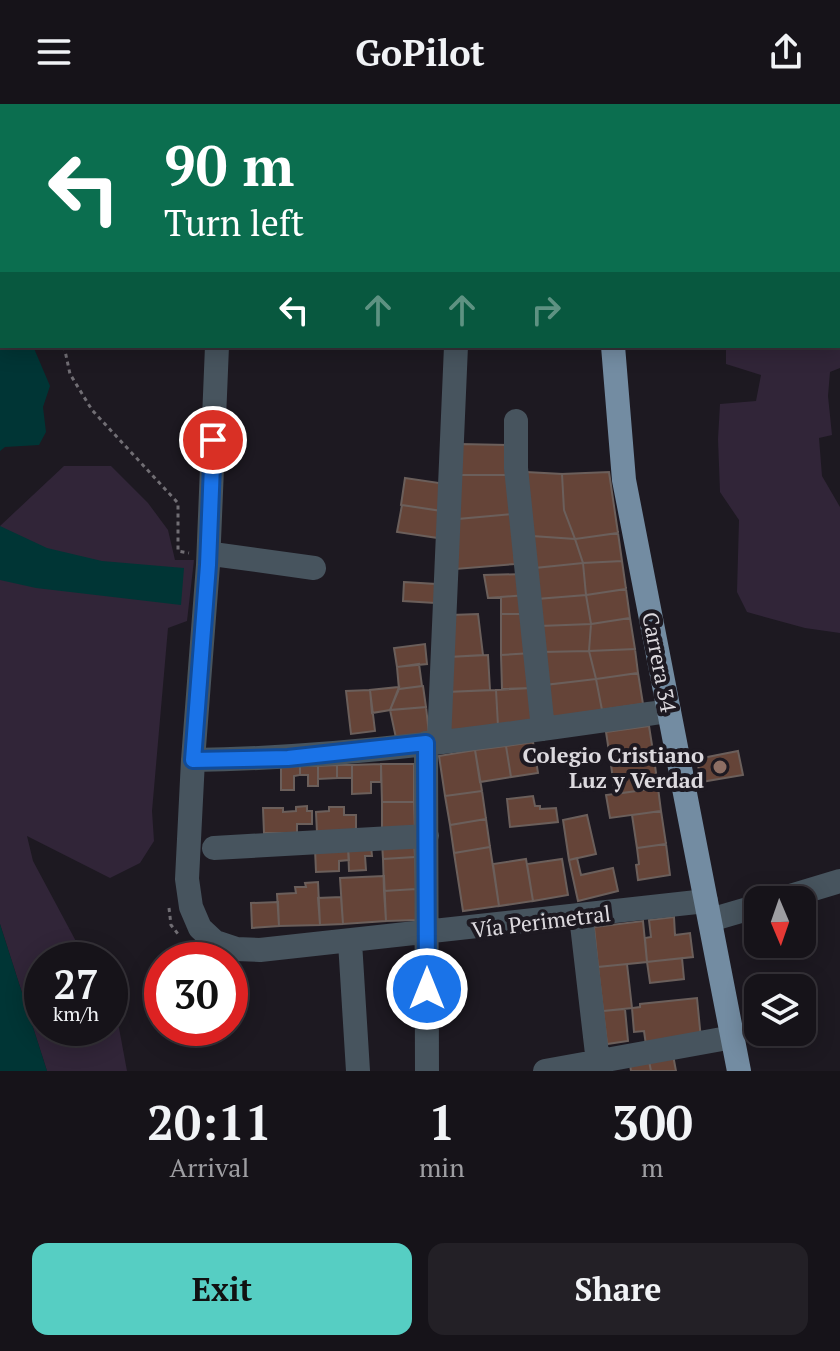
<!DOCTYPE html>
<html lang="en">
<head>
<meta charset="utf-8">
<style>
	body { margin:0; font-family:"PT Serif",serif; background:#232026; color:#f1f3f6; height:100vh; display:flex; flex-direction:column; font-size:30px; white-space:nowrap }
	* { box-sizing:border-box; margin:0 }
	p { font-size:26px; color:#9e9ea2 }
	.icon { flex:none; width:44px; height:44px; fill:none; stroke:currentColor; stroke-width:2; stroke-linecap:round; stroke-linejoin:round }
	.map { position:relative; height:967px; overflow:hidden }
	.sheet { display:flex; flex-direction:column; background:#161319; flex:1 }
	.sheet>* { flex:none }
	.banner { position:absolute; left:0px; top:0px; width:840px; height:244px; box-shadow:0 4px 20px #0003,0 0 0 2px #353238; background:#0b6e4f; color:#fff; overflow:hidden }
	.needle { width:52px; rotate:178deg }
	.tools { position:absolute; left:744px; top:782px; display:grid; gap:16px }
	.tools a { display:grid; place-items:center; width:72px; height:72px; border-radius:16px; background:#161319; box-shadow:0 4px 20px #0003,0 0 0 2px #353238; font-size:40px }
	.speed { position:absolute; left:24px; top:838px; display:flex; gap:16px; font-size:40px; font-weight:700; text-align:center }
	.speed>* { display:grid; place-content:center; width:104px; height:104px; border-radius:50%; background:#161319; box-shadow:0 4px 20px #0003,0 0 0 2px #353238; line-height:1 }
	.speed small { font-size:20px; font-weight:400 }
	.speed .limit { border:12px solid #d22; background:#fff; color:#111 }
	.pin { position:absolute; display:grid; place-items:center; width:68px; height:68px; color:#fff; margin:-34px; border:4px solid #fff; border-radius:50%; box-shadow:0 2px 8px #0007 }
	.me { position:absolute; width:88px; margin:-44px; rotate:0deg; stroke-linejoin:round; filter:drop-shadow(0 0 6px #0008) }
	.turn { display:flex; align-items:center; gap:28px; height:168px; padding:0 32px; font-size:36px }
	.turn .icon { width:104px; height:104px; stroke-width:2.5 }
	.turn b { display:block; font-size:56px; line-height:68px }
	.lanes { display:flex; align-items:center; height:76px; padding:0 32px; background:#0003; justify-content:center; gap:40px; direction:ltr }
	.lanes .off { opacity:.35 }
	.eta { display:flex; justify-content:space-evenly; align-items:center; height:136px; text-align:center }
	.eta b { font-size:48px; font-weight:800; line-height:56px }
	.cta { display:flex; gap:16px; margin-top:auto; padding:16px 32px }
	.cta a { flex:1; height:92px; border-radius:16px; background:#56cec3; color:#111; font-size:32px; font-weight:800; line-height:92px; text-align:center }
	.cta a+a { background:#232026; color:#f1f3f6 }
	header { display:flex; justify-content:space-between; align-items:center; height:104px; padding:0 32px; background:#161319; font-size:36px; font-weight:800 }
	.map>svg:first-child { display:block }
	.green { fill:#312538 }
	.water { fill:#003535 }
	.building { fill:#654438; stroke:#6b5f5b; stroke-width:2 }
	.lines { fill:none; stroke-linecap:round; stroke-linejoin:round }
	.path { stroke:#716e74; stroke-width:3; stroke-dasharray:4 4; stroke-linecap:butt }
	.minor { stroke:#47545e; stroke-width:24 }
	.major { stroke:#738ca2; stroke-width:24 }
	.route-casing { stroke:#114b97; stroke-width:20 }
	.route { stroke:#1a73e8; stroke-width:14 }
	.education-dot { fill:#8d6e63; stroke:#1d1921; stroke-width:3 }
	.labels { text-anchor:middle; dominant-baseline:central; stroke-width:8; stroke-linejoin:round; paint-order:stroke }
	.street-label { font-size:22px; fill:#dcd9de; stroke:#1d1921 }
	.poi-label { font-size:22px; font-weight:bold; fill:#dcd9de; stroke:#1d1921; text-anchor:end }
</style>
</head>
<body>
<header><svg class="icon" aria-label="menu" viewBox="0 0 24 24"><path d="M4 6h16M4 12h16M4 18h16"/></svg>GoPilot<svg class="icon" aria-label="share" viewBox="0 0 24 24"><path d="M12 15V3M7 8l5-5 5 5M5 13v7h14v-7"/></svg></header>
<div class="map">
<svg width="840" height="967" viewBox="0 0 840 967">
	<rect width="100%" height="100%" fill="#1d1921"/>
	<!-- green -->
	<path class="green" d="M840 59V264L830 268 828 292 832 331 819 334 822 372 840 403V529L805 524 747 508 737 488 739 416 720 388 718 335 720 300 756 297 761 271 726 260V242H838Z
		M64 362H111L148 399 168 426 175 456H194L187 517 168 524 152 707 154 737 140 759 110 774 27 732 33 757 86 856H42V924H110V905L119 924 127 967H47L0 820V422Z"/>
	<!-- water -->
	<path class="water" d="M0 0H40L2 2V242H33L50 282 43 303 46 328 39 341 5 343 0 347Z
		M0 422 47 444 102 457 184 464 181 501 36 484 0 476Z
		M0 820 47 967H0Z"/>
	<!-- building -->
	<path class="building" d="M459 340 508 341V371H459Z
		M526 368 562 370 564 406 575 435 532 432Z
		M609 368 618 429 575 435 564 406 562 370Z
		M459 371H508L512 410 458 415Z
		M405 374 446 380 442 407 401 401Z
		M402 401 442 407 438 434 397 428Z
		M512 410 515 460 456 465 458 415Z
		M618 429 622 457 583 459 575 435Z
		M532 432 575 435 583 459 535 464Z
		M622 457 626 485 586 491 583 459Z
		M583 459 586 491 537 495 535 464Z
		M524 470 526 491 488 494 484 471Z
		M404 478 436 480 435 499 403 497Z
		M626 485 630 514 591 520 586 491Z
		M526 491 527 510H501V493Z
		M586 491 591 520 540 522 537 495Z
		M478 510 483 551 448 553 451 511Z
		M501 510H527L532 549 501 551Z
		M630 514 635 545 589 547 591 520Z
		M591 520 589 547 542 548 540 522Z
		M425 540 427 560 397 563 394 544Z
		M635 545 638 569 596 575 589 547Z
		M589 547 596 575 545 581 542 548Z
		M532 549 533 584 502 585 501 551Z
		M488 551 490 586 446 588 448 553Z
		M419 560 422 582 399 585 397 563Z
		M638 569 643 600 602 606 596 575Z
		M596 575 602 606 548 614 545 581Z
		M423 582 426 603 390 606 399 585Z
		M399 583 390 606 372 609 370 586Z
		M533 584 535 618 498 622 496 586Z
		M370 586 375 627 351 630 346 587Z
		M496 586 498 622 446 629V588Z
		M426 603 429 630 396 634 390 606Z
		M649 622 654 654 611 661 606 628Z
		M533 638 538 669 511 673 506 642Z
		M506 642 511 673 480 678 475 646Z
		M475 646 482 687 445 692 439 652Z
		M738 647 743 671 701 678 697 655Z
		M654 654 658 684 615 690 611 661Z
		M381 660H414V698H382Z
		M381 660V678H371V689L352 690V661Z
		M337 661H352V674H337Z
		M337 661V674L318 675V662Z
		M281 662H300V671L294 672V686H281Z
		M300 662H318V682H308V671H300Z
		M658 684 661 707 610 714 606 691Z
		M482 687 486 715 450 721 445 692Z
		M533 692 535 702H540V705L556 704 558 718 510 723 507 695Z
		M382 698H414L415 728H382Z
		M307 702V707H312V720H297V729H264L263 704H283V708L296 707V703Z
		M329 703H344V711H356V728L317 729 316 708 329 707Z
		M661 707 666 740 637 744 632 711Z
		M587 711 596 750 569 756 563 716Z
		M486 715 490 743 454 749 450 721Z
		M414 736 415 753 383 755 382 739Z
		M666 740 670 771 638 776 636 761 639 760 637 744Z
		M371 742 372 752H365L366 766 349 767 348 743Z
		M348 743 349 756 339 757V767L316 768 315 745Z
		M490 743 499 802 463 807 454 749Z
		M415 753 416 785 384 787 383 755Z
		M577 754 581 771 613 764 618 787 578 797 569 756Z
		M526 755 533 797 499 802 493 760Z
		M562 755 568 791 533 797 527 760Z
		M384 772 386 817 343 820 340 774Z
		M318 778 320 821 279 822 277 790 296 789 295 783H306L305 779Z
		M416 785 417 816 386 817 384 787Z
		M341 793 343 820 320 821 318 794Z
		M278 798 279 822 252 824 251 799Z
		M674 813 675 831 690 829 693 853 647 858 645 834 651 833 649 816Z
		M643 817 647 858 598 863 594 823Z
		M682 854 684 875 650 879 647 858Z
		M627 860 632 904 603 907 598 863Z
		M697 894 701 935 646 941 644 927 634 928 632 904 640 903V900Z
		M625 905 628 937 607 940 603 907Z
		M673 951 676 967H651L649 957Z
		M649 957 651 967H631L630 961Z"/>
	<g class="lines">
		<!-- path -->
		<path class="path" d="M66 2V0
			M64 242 70 270 92 306 178 399V447L189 449
			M169 804 171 821 178 830"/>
		<!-- minor -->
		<path class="minor" d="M214 0V2
			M375 2V0
			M476 2V0
			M217 242 208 461 193 656 187 775 191 803 200 824 215 838 236 845 260 846 706 797
			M516 317V364L543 625
			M220 451 314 464
			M439 638 456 242
			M426 639 427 967
			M193 656C353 654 511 630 669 607
			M214 744 427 732
			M777 796 840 777
			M581 812 599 967
			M710 816 758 802
			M350 838 358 967
			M545 967 733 933"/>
		<!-- major -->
		<path class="major" d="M632 2V0
			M613 242 624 376 739 967"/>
	</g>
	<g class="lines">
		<!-- route casing -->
		<g class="route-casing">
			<path id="route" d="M213 336 208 461 193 656 288 654 426 639 427 885"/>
		</g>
		<!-- route -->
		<use href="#route" class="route"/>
	</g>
	<!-- markers -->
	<circle class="education-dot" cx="720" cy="663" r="8"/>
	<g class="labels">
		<!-- street labels -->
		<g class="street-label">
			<text transform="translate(660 558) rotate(79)">Carrera 34</text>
			<text transform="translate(541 817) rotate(-7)">Vía Perimetral</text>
		</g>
		<!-- poi labels -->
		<g class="poi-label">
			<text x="704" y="650">Colegio Cristiano<tspan x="704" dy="25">Luz y Verdad</tspan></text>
		</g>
	</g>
</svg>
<div class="tools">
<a><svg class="needle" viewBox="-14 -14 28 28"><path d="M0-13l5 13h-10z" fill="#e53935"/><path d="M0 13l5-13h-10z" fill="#9e9ea2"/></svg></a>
<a><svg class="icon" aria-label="layers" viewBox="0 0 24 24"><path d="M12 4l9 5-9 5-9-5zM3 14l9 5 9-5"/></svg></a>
</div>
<div class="speed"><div>27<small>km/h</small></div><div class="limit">30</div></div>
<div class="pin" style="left:213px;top:336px;background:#d93025"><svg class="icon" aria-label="arrive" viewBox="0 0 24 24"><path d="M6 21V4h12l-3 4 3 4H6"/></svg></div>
<svg class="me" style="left:427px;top:885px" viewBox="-20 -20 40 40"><circle r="17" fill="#1a73e8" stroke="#fff" stroke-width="3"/><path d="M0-11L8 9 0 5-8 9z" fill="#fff"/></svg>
<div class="banner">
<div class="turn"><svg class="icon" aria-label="left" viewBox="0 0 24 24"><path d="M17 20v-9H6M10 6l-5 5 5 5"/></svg><div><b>90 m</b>Turn left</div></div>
<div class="lanes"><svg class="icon" aria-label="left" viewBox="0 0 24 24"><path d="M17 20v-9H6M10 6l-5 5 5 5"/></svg><svg class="icon off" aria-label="ahead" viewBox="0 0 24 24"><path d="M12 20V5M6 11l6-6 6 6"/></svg><svg class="icon off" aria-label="ahead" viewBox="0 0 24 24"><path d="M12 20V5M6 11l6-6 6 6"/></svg><svg class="icon off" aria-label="right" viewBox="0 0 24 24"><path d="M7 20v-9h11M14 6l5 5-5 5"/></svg></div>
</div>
</div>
<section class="sheet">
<div class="eta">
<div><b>20:11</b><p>Arrival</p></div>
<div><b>1</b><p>min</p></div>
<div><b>300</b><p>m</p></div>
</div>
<div class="cta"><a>Exit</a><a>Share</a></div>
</section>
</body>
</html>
